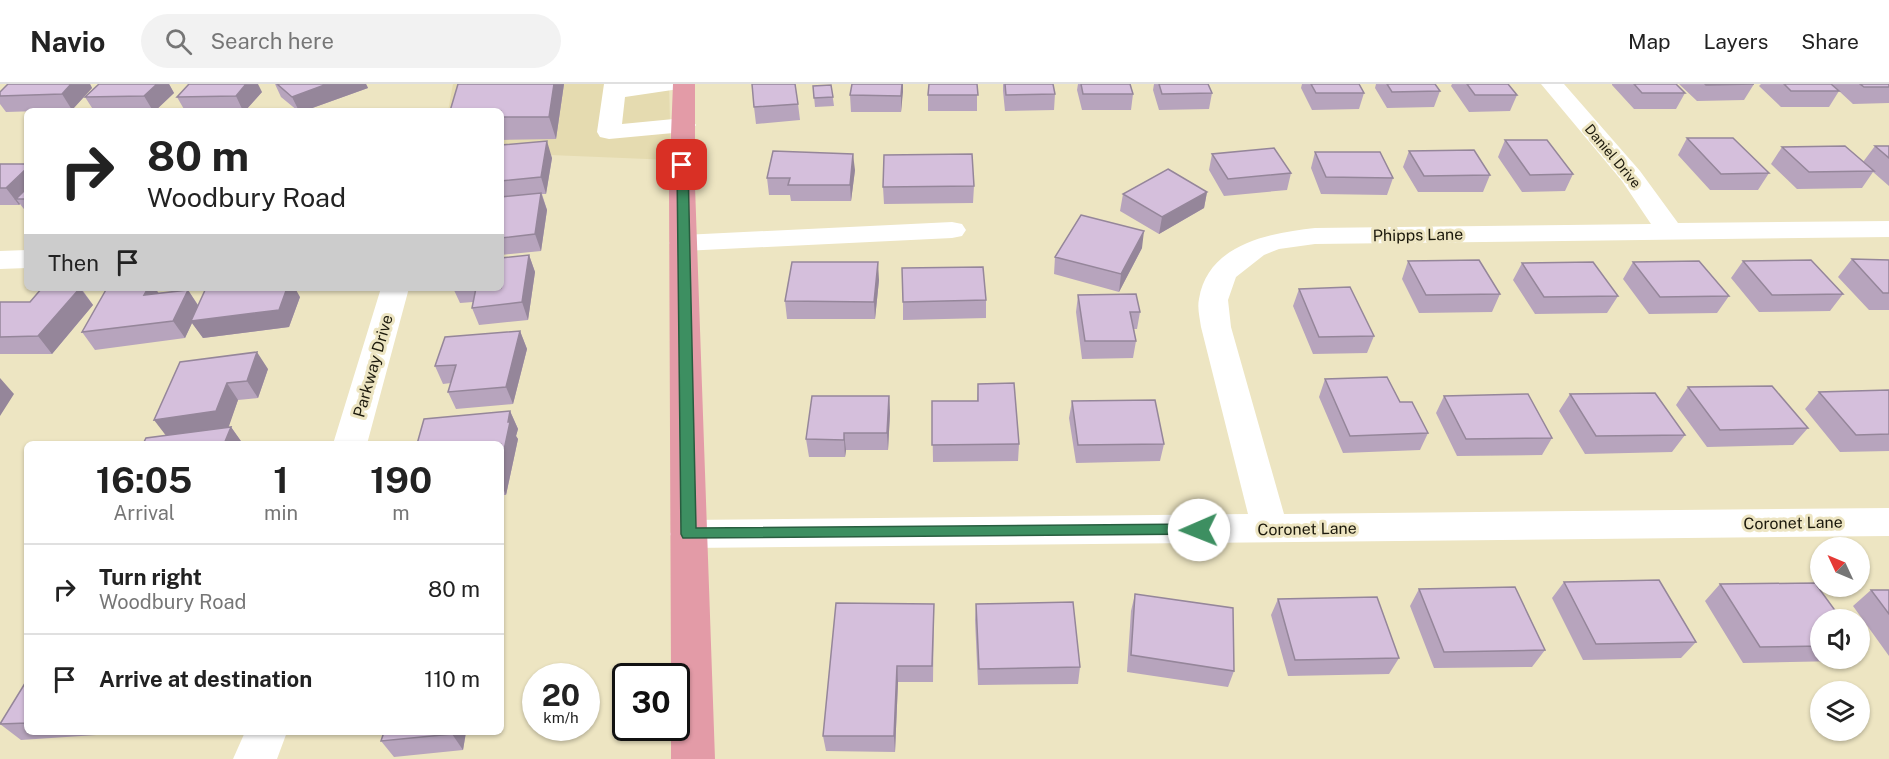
<!DOCTYPE html>
<html lang="en">
<head>
<meta charset="utf-8">
<style>
	body { margin:0; font-family:"Public Sans",sans-serif; background:#f2f2f2; color:#222; height:100vh; display:flex; flex-direction:column; font-size:22px; white-space:nowrap }
	* { box-sizing:border-box; margin:0 }
	p { font-size:20px; color:#767676 }
	.icon { flex:none; width:33px; height:33px; fill:none; stroke:currentColor; stroke-width:2; stroke-linecap:round; stroke-linejoin:round }
	.map { position:relative; flex:1; overflow:hidden }
	.side { position:absolute; left:24px; top:357px; width:480px; height:294px; display:flex; flex-direction:column; background:#fff; border-radius:9px; box-shadow:0 2px 4px #0004 }
	.side>* { flex:none }
	.guide { position:absolute; left:24px; top:24px; width:480px; height:183px; border-radius:9px; box-shadow:0 2px 4px #0004; background:#fff; color:#222; overflow:hidden }
	.needle { width:39px; rotate:314deg }
	.controls { position:absolute; left:1810px; top:453px; display:grid; gap:12px }
	.controls a { display:grid; place-items:center; width:60px; height:60px; border-radius:50%; background:#fff; box-shadow:0 2px 4px #0004; font-size:30px }
	.speed { position:absolute; left:522px; top:579px; display:flex; gap:12px; font-size:30px; font-weight:700; text-align:center }
	.speed>* { display:grid; place-content:center; width:78px; height:78px; border-radius:50%; background:#fff; box-shadow:0 2px 4px #0004; line-height:1 }
	.speed small { font-size:15px; font-weight:400 }
	.speed .limit { border:3px solid #111; border-radius:9px; background:#fff; color:#111 }
	.pin { position:absolute; display:grid; place-items:center; width:51px; height:51px; color:#fff; margin:-26px; border-radius:12px; box-shadow:0 3px 9px #0006 }
	.me { position:absolute; width:66px; margin:-33px; rotate:269deg; stroke-linejoin:round; filter:drop-shadow(0 0 4px #0008) }
	.turn { display:flex; align-items:center; gap:21px; height:126px; padding:0 24px; font-size:27px }
	.turn .icon { width:78px; height:78px; stroke-width:2.5 }
	.turn b { display:block; font-size:42px; line-height:51px }
	.then { display:flex; align-items:center; height:57px; padding:0 24px; background:#0003; gap:12px; font-size:22px }
	.eta { display:flex; justify-content:space-evenly; align-items:center; height:102px; text-align:center }
	.eta b { font-size:36px; font-weight:700; line-height:42px }
	ul { padding:0; list-style:none }
	li { display:flex; align-items:center; gap:18px; height:90px; padding:0 24px; border-top:2px solid #e0e0e0 }
	li div { flex:1 }
	li b { display:block; font-size:22px }
	li em { font-style:normal }
	header { display:flex; align-items:center; gap:36px; box-sizing:border-box; height:84px; padding:0 30px; background:#fff; border-bottom:2px solid #e0e0e0 }
	header strong { font-size:28px }
	nav { display:flex; gap:33px; margin-inline-start:auto; font-size:21px }
	.search { width:420px; height:54px; background:#f2f2f2; display:flex; align-items:center; gap:15px; box-sizing:border-box; padding:0 21px; border-radius:33px; color:#767676; font-size:22px }
	.map>svg:first-child { display:block }
	.built { fill:#e5dbb0 }
	.lines { fill:none; stroke-linecap:round; stroke-linejoin:round }
	.minor { fill:#fff; fill-rule:evenodd }
	.major { fill:#e39ba7; fill-rule:evenodd }
	.wall { fill:#b7a4bd }
	.shaded-wall { fill:#95869a }
	.building { fill:#d5bfdc; stroke:#95869a; stroke-width:1.5 }
	.route { fill:#3d8f61; stroke:#285d3f; stroke-width:1.5 }
	.labels { text-anchor:middle; dominant-baseline:central; stroke-width:6; stroke-linejoin:round; paint-order:stroke }
	.far-street-label { font-size:14px; fill:#1c190c; stroke:#ede5c2 }
	.street-label { font-size:16px; fill:#1c190c; stroke:#ede5c2 }
</style>
</head>
<body>
<header>
<strong>Navio</strong>
<div class="search"><svg class="icon" aria-label="search" viewBox="0 0 24 24"><circle cx="10" cy="10" r="6"/><path d="M15 15l6 6"/></svg>Search here</div>
<nav><a>Map</a><a>Layers</a><a>Share</a></nav>
</header>
<div class="map">
<svg width="1889" height="675" viewBox="0 0 1889 675">
	<rect width="100%" height="100%" fill="#ede5c2"/>
	<!-- built -->
	<path class="built" d="M453 0H669L671 76 501 69V27H448Z"/>
	<g class="lines">
		<!-- minor -->
		<path class="minor" d="M604 0H682L679 5 625 13 622 40 684 34 692 36 696 41 692 46 684 48 609 55 600 53 597 48Z
			M1541 0H1564L1640 87 1678 139 1889 137V153L1315 160 1279 165 1264 171 1236 193 1228 216 1231 243 1284 430 1889 424V452L688 464 675 460 670 450 675 440 688 436 1248 430 1201 243C1200 235 1197 224 1199 215 1208 160 1269 149 1315 144L1651 140 1622 97Z
			M952 138 962 140 966 146 962 152 952 154 683 167 673 165 669 159 673 153 683 151Z
			M27 166V184L0 185V167Z
			M381 204H409L367 360H333Z
			M245 648H287L277 675H233Z"/>
		<!-- major -->
		<path class="major" d="M673 0H695V102L715 675H671V644H676V592H671L669 102Z"/>
	</g>
	<!-- wall -->
	<path class="wall" d="M8 0H90L92 4 72 26 6 28 0 20V8Z
		M99 0H169L174 9 155 27H94L85 13Z
		M275 0H366L368 4 304 27H298L281 13Z
		M564 0 556 55 501 56V27Z
		M852 0H903L901 28H851L850 11Z
		M977 0V27H928V11Z
		M1003 0H1053L1055 10 1054 26 1005 27 1003 7Z
		M1078 0H1130L1133 10 1131 26H1082L1077 6Z
		M1154 0H1208L1212 9 1209 25 1159 26 1153 6Z
		M1302 0H1359L1364 9 1359 25 1312 26 1301 4Z
		M1376 0H1435L1440 7 1434 23 1387 24 1375 4Z
		M1452 0H1508L1517 11 1510 27 1469 28 1451 2Z
		M1612 0H1676L1685 9 1676 25H1634L1612 1Z
		M1679 0H1754L1744 16 1697 17Z
		M1761 0H1889V19L1853 20 1839 7 1829 23H1781L1759 2Z
		M831 1 834 22 815 23 813 2Z
		M262 8 245 27H185L177 13Z
		M798 20 800 36 756 40 754 23Z
		M1687 54 1769 89 1758 106H1710L1678 71Z
		M1505 56 1573 90 1565 107 1522 108 1498 73Z
		M501 61 552 74 546 110H542L547 126 541 167 501 171V113H503L501 108Z
		M1875 62H1889V102L1873 88 1862 104 1797 105 1771 80 1782 63 1863 78Z
		M1409 67 1490 91 1483 108H1418L1403 83Z
		M1315 68 1393 94 1387 111 1321 110 1311 84Z
		M1212 70 1291 89 1287 106 1224 112 1209 86Z
		M0 80H27V129L20 120 19 121H0Z
		M855 86 851 117H791L790 111H769L767 94Z
		M974 102 973 119 884 120 883 103Z
		M1207 108 1204 124 1159 150 1120 127 1123 110Z
		M1142 164 1119 208 1054 190 1055 173Z
		M529 171 535 188 528 236 479 241 472 224 473 218 460 219 453 204H501Z
		M1852 175 1889 176V226H1869L1838 193Z
		M1408 177 1500 210 1492 228 1419 229 1402 195Z
		M1743 177 1843 210 1830 227 1759 228 1731 194Z
		M1633 178 1729 212 1717 229 1649 230 1623 195Z
		M1522 179 1618 212 1607 229 1535 230 1513 196Z
		M879 196 875 235H787L785 217Z
		M42 204H81L93 221 52 270H0V218H30Z
		M1299 205 1374 252 1367 269 1313 270 1293 222Z
		M188 206 198 221 300 213 289 243 203 254 192 239 185 254 95 266 82 248 158 209Z
		M1078 211 1140 228 1137 245H1134L1136 257 1133 274 1082 275 1076 228Z
		M986 216V234L903 236V218Z
		M520 247 527 265 513 320 456 325 448 308 451 299 443 300 435 282Z
		M180 278 268 285 258 314 238 316 228 343H231L243 360H143L166 351Z
		M1325 295 1428 349 1420 366 1343 369 1319 313Z
		M978 300 1019 360 1018 377 933 378 932 317H977Z
		M1688 303 1808 344 1793 361 1707 363 1676 321Z
		M1889 306V367L1840 368 1805 325 1819 308Z
		M1570 310 1685 351 1672 368 1585 370 1559 327Z
		M889 312 890 329 888 366H846L845 373H809L806 355Z
		M1444 312 1552 354 1542 371 1457 372 1436 329Z
		M1072 317 1164 360 1160 377 1076 379 1069 334Z
		M510 327 518 345 516 352 518 355 506 411H501V360Z
		M1564 498 1696 558 1681 574 1583 576 1552 514Z
		M1720 500 1821 536V574H1844L1841 577 1743 579 1705 517Z
		M1419 505 1545 566 1532 583 1434 584 1410 522Z
		M1871 506H1889V572L1853 522Z
		M1135 510 1234 587 1228 603 1127 588 1131 527Z
		M1278 515 1399 574 1389 590 1288 592 1271 531Z
		M934 520 933 598H898L895 668 826 667 823 652Z
		M976 520 1080 583 1078 600 978 601 975 536Z
		M27 596V648H98L96 651 21 656 0 640Z
		M384 648H466L463 666 394 673 381 657Z"/>
	<!-- shaded-wall -->
	<path class="shaded-wall" d="M71 0H90L92 4 72 26 62 10Z
		M157 0H169L174 9 155 27H153L144 12Z
		M246 0H258L262 8 245 27H243L236 12Z
		M327 0H366L368 4 304 27H299L292 13Z
		M554 0H564L556 55 549 33Z
		M902 0H903V8L901 28V12Z
		M547 57 552 74 546 110 541 93Z
		M853 70 855 86 851 117 850 101Z
		M27 84V113L16 115 20 120 19 121 6 104Z
		M1207 108 1204 124 1159 150 1162 133Z
		M541 109 547 126 541 167 535 150Z
		M1144 147 1142 164 1119 208 1121 190Z
		M529 171 535 188 528 236 522 218Z
		M878 178 879 196 875 235 874 218Z
		M80 204 93 221 52 270 38 252Z
		M148 204H155L163 215 144 211Z
		M287 204H295L300 213 289 243 203 254 192 239 185 254 173 237 188 206 199 223Z
		M520 247 527 265 513 320 506 303Z
		M257 268 268 285 258 314 247 297Z
		M0 294 14 310 0 332Z
		M227 299 238 316 228 345 167 353 154 336Z
		M889 312 890 329 888 366 887 349Z
		M510 327 518 345 516 352 518 355 506 411 501 400V380Z
		M231 343 243 360H224Z
		M844 349 846 366 845 373 844 356Z
		M501 428 503 433 501 450Z
		M897 582 898 598 895 668 894 652Z
		M452 648H466L463 666 452 650Z"/>
	<!-- building -->
	<path class="building" d="M8 0H71L62 10 0 12V8Z
		M99 0H157L144 12 85 13Z
		M189 0H246L236 12 177 13Z
		M277 0H327L292 13Z
		M458 0H554L549 33H501V27H450Z
		M752 0H795L798 20 754 23Z
		M852 0H902L901 12 850 11Z
		M929 0H977L978 11H928Z
		M1005 0H1053L1055 10 1006 11Z
		M1081 0H1130L1133 10H1083Z
		M1159 0H1208L1212 9 1162 10Z
		M1311 0H1359L1364 9H1316Z
		M1387 0H1435L1440 7 1392 8Z
		M1467 0H1508L1517 11H1475Z
		M1634 0H1676L1685 9H1642Z
		M1705 0H1754L1706 1Z
		M1784 0H1831L1839 7H1791Z
		M1860 0H1889V3H1864Z
		M831 1 833 13 814 14 813 2Z
		M1687 54H1733L1769 89 1721 90Z
		M1505 56H1547L1573 90 1530 91Z
		M547 57 541 93 501 97V61Z
		M1845 62 1874 87 1809 88 1782 63Z
		M1875 62H1889V74Z
		M1274 64 1291 89 1228 95 1212 70Z
		M1474 66 1490 91 1424 92 1409 67Z
		M773 67 853 70 850 101H788L790 94H767Z
		M1315 68H1380L1393 94 1326 93Z
		M972 70 974 102 883 103 884 71Z
		M0 80H27V84L6 104H0Z
		M1168 85 1207 108 1162 133 1123 110Z
		M27 104V115H16Z
		M541 109 535 150 501 154V113Z
		M1081 131 1144 147 1121 190 1055 173Z
		M529 171 522 218 472 224 476 204H501V174Z
		M1852 175 1889 176V209H1883Z
		M1479 176 1500 210 1426 211 1408 177Z
		M1811 176 1843 210 1772 211 1743 177Z
		M1699 177 1729 212 1660 213 1633 178Z
		M792 178H878L874 218 785 217Z
		M1593 178 1618 212 1544 213 1522 179Z
		M983 183 986 216 903 218 902 184Z
		M1350 203 1374 252 1319 253 1299 205Z
		M42 204H80L38 252 0 253V218H30Z
		M107 204H148L144 211 188 206 173 237 82 248Z
		M206 204H287L279 226 191 237Z
		M1136 210 1140 228H1130L1136 257H1085L1078 211Z
		M520 247 506 303 448 308 456 281 435 282 445 253Z
		M257 268 247 297 227 299 216 327 154 336 180 278Z
		M1387 293 1400 318H1412L1428 349 1350 352 1325 295Z
		M1014 299 1019 360 932 361V317H978V300Z
		M1772 302 1808 344 1720 346 1688 303Z
		M1889 306V350L1856 351 1819 308Z
		M1655 309 1685 351 1596 352 1570 310Z
		M1528 310 1552 354 1466 355 1444 312Z
		M812 312H889L887 349H844V356L806 355Z
		M1155 316 1164 360 1078 361 1072 317Z
		M510 327 508 338H510L501 380V360H417L424 335Z
		M231 343 224 360H143L146 354Z
		M1659 496 1696 558 1596 560 1564 498Z
		M1815 499 1842 536H1821V562L1760 563 1720 500Z
		M1515 503 1545 566 1444 568 1419 505Z
		M1871 506H1889V530Z
		M1135 510 1233 524 1234 587 1131 571Z
		M1377 513 1399 574 1295 576 1278 515Z
		M1073 518 1080 583 979 585 976 520Z
		M836 519 934 520 932 582H897L894 652H823Z
		M27 596V639L0 640Z
		M384 648H452V650L381 657Z"/>
	<!-- route -->
	<path class="route" d="M682 78 688 81 696 444 1199 440 1205 441 1207 446 1205 450 683 454 681 450 677 81Z"/>
	<g class="labels">
		<!-- far-street labels -->
		<g class="far-street-label">
			<text transform="translate(1613 72) rotate(50)">Daniel Drive</text>
		</g>
		<!-- street labels -->
		<g class="street-label">
			<text transform="translate(1418 151) rotate(-1)">Phipps Lane</text>
			<text transform="translate(373 282) rotate(-74)">Parkway Drive</text>
			<text transform="translate(1793 439) rotate(-1)">Coronet Lane</text>
			<text transform="translate(1307 445) rotate(-1)">Coronet Lane</text>
		</g>
	</g>
</svg>
<div class="controls">
<a><svg class="needle" viewBox="-14 -14 28 28"><path d="M0-13l5 13h-10z" fill="#e53935"/><path d="M0 13l5-13h-10z" fill="#767676"/></svg></a>
<a><svg class="icon" aria-label="sound" viewBox="0 0 24 24"><path d="M4 9h4l5-4v14l-5-4H4zM17 9q2 3 0 6"/></svg></a>
<a><svg class="icon" aria-label="layers" viewBox="0 0 24 24"><path d="M12 4l9 5-9 5-9-5zM3 14l9 5 9-5"/></svg></a>
</div>
<div class="speed"><div>20<small>km/h</small></div><div class="limit">30</div></div>
<div class="pin" style="left:682px;top:81px;background:#d93025"><svg class="icon" aria-label="arrive" viewBox="0 0 24 24"><path d="M6 21V4h12l-3 4 3 4H6"/></svg></div>
<svg class="me" style="left:1199px;top:446px" viewBox="-20 -20 40 40"><circle r="19" fill="#fff"/><path d="M0-13L10 11 0 6-10 11z" fill="#3d8f61"/></svg>
<div class="guide">
<div class="turn"><svg class="icon" aria-label="right" viewBox="0 0 24 24"><path d="M7 20v-9h11M14 6l5 5-5 5"/></svg><div><b>80 m</b>Woodbury Road</div></div>
<div class="then">Then<svg class="icon" aria-label="arrive" viewBox="0 0 24 24"><path d="M6 21V4h12l-3 4 3 4H6"/></svg></div>
</div>
<section class="side">
<div class="eta">
<div><b>16:05</b><p>Arrival</p></div>
<div><b>1</b><p>min</p></div>
<div><b>190</b><p>m</p></div>
</div>
<ul>
<li><svg class="icon" aria-label="right" viewBox="0 0 24 24"><path d="M7 20v-9h11M14 6l5 5-5 5"/></svg><div><b>Turn right</b><p>Woodbury Road</p></div><em>80 m</em></li>
<li><svg class="icon" aria-label="arrive" viewBox="0 0 24 24"><path d="M6 21V4h12l-3 4 3 4H6"/></svg><div><b>Arrive at destination</b></div><em>110 m</em></li>
</ul>
</section>
</div>
</body>
</html>
